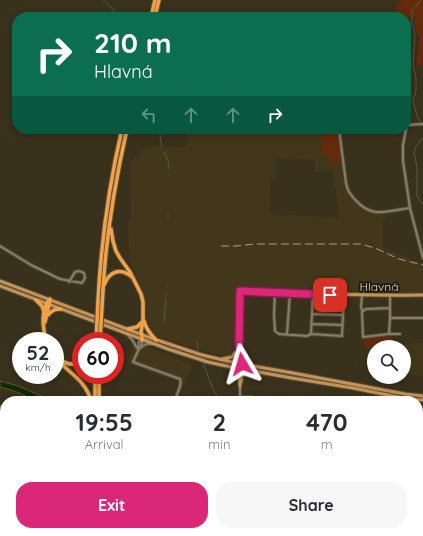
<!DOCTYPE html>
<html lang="en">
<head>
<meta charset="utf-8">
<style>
	body { margin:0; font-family:Quicksand,sans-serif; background:#f7f7f7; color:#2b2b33; height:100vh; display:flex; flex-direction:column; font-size:15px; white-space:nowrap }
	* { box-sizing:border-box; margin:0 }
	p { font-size:13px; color:#7c7c81 }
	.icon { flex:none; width:22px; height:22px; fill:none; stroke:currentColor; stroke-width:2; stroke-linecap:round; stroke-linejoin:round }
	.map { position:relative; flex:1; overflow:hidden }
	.side { position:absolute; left:0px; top:396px; width:423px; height:140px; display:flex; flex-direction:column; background:#fff; border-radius:16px 16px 0 0; box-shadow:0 2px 10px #0003 }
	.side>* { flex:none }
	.hud { position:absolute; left:12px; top:12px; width:399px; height:122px; border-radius:16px; box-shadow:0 2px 10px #0003; background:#0b6e4f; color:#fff; overflow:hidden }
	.controls { position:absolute; left:367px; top:340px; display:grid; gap:8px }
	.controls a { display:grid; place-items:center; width:44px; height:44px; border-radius:50%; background:#fff; box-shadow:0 2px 10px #0003; font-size:20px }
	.speed { position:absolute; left:12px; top:332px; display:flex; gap:8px; font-size:20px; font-weight:700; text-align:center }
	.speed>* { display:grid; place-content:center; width:52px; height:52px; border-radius:50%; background:#fff; box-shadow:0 2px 10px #0003; line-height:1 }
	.speed small { font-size:10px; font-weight:400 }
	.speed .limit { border:6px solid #d22; background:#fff; color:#111 }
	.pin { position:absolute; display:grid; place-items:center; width:34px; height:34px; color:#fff; margin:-17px; border-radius:8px; box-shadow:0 2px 6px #0006 }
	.me { position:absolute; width:44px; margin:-22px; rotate:353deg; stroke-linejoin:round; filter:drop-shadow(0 0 3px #0008) }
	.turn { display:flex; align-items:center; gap:14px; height:84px; padding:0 16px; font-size:18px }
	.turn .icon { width:52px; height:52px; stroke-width:2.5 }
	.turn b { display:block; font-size:28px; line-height:34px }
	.lanes { display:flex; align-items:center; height:38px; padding:0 16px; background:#0003; justify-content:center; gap:20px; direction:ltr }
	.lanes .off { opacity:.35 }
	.eta { display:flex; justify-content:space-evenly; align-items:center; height:68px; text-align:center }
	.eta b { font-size:24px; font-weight:700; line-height:28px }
	.action { display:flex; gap:8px; margin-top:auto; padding:8px 16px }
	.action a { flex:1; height:46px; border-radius:16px; background:#db2777; color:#fff; font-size:16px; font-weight:700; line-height:46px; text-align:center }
	.action a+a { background:#f7f7f7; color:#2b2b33 }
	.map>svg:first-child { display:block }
	.built { fill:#42371a; fill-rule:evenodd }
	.green { fill:#642a0c }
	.water { fill:#122900; stroke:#505e3e }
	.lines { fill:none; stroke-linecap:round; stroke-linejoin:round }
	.stream { stroke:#505e3e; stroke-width:1 }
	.street-casing { stroke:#554f3c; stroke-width:4 }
	.primary-casing { stroke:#554f3c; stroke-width:5 }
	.highway-casing { stroke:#554f3c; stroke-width:5.5 }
	.street { stroke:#877d66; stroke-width:2 }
	.primary { stroke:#c79354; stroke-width:3 }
	.highway { stroke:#f1a248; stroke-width:3.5 }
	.rail { stroke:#a59f8f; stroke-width:1; stroke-dasharray:8 4; stroke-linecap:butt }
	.highway-bridge-casing { stroke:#554f3c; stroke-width:5.5; stroke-linecap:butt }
	.highway-bridge { stroke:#f1a248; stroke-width:3.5 }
	.route-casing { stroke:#8e194d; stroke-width:10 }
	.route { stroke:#db2777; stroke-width:7 }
	.labels { text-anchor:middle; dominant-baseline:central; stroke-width:3.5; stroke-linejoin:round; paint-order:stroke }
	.street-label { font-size:12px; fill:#dfdacd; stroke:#1d1910 }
</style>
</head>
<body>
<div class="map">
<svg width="423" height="536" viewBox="0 0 423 536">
	<rect width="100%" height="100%" fill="#39311c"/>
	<!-- built -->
	<path class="built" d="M208 11 320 14V17H194V15Z
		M186 129H322V154L329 158 331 163 342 162 347 190 354 201 365 209 374 213 385 215V219H383V248L423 263V293H360L316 292 253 288 242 285 236 289 235 344 234 352 229 355H221L199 350 167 340 154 335 147 319 144 293 129 260 128 224 131 214 130 164 143 150 155 146 181 148 186 146 188 141ZM276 158 315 160V172H320L331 169 333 174 339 218 271 214 270 182 276 177Z
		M134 342 192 364 185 384 127 363Z
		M423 343V376L404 373V347H374V372L367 371 366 347Z"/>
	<!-- green -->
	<path class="green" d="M402 0H423V65H416L417 52 419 38 415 28V17H399L395 7 397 2Z
		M322 129H337L342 162 330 164 329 158 322 154Z
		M392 335 393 345 364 347V339L365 338Z
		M235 531H411V536H236Z"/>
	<!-- water -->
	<path class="water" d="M0 381 18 386 53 401H36L17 392 0 387Z"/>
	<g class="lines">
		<!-- stream -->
		<path class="stream" d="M103 0 121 17
			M421 0 412 11V22L415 34 413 65 416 78V90L415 95 413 99 414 105 418 118 423 125
			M159 129 162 147
			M423 138 416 146 414 153 417 167V196L420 201 423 204
			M164 152 168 161 169 169
			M168 217V215
			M167 286V285
			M166 295V293
			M164 322 166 298
			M197 341 198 351
			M203 363 213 389 220 401
			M156 536 157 531"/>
		<!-- street casing -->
		<g class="street-casing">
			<path id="street" d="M407 125 423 124
				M339 129 346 183C347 186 347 189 349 192 354 200 365 211 376 212 386 213 400 209 410 208
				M406 129 403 145V161L410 208 423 258
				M0 246 31 265 60 279 82 283 85 278 84 273 79 271 75 272 69 282
				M275 292 274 314 275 331 279 334 307 336 311 334 342 336 344 295
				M362 295 361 308 363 311
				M312 304 343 306
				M390 308 367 309 364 310 362 312 363 337 389 334 390 318H423
				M312 314 343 315
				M390 318V296
				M312 324 342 325
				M127 334 133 341 137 348
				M287 334 290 293
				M311 334 313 294
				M389 334H400
				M142 340 139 342 138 351 133 362 180 379C183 386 176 393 175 401
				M140 348 146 344H152
				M138 351 142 344V340
				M240 397H252
				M209 398 212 399V401
				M240 401V386"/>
		</g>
		<!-- primary casing -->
		<g class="primary-casing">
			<path id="primary" d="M0 281 148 337 202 355 236 363 293 373 405 394 423 396
				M0 286 168 349 208 362 231 367 292 378 353 388 408 399 423 400
				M242 356 246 363 250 365
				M222 359 232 357 238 349
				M231 367 238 376
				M242 376 245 374 253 372
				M241 382 242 369 241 353
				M240 386 239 368 240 326V291C301 293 362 296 423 295"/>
		</g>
		<!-- highway casing -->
		<g class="highway-casing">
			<path id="highway" d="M151 17 155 0
				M155 17 159 0
				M111 229 113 241 116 251 120 258 130 272 141 294 143 302V320L141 332 142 335V340
				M104 285C110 270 121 268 132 277
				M103 290C106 236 115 182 127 129
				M36 300 42 306 44 312
				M98 301C101 243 109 185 122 129
				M48 315C52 310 55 309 61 309
				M144 321C146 329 150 334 156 340
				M45 322 50 301
				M128 329 137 327 143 321
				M46 341C43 328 40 310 50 299
				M55 355C62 363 71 366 81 363
				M55 357C68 373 86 380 91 401
				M95 401V375
				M99 401V375
				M98 531 99 536
				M103 531V536"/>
		</g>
		<!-- street -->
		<use href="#street" class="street"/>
		<!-- primary -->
		<use href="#primary" class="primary"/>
		<!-- highway -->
		<use href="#highway" class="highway"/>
		<!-- rail -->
		<path class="rail" d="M221 246H236L255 244H360L375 248 399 259 423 265
			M0 406 5 408
			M418 434H423"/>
		<!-- highway-bridge casing -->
		<g class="highway-bridge-casing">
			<path id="highway-bridge" d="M96 341 98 301
				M100 341 103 290"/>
		</g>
		<!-- highway-bridge -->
		<use href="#highway-bridge" class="highway-bridge"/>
	</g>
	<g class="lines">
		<!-- route casing -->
		<g class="route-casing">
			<path id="route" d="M242 364 241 353 239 347 240 291 330 295"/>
		</g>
		<!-- route -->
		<use href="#route" class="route"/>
	</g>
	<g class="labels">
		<!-- street labels -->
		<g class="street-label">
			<text x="379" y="286">Hlavná</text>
		</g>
	</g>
</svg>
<div class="controls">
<a><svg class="icon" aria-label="search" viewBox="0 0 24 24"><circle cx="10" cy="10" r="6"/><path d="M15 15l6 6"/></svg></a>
</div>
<div class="speed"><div>52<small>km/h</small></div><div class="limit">60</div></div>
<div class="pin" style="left:330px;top:295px;background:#d93025"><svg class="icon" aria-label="arrive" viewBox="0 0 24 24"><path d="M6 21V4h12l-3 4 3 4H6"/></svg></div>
<svg class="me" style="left:242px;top:364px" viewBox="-20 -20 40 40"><path d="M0-17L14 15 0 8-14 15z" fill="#db2777" stroke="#fff" stroke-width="4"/></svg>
<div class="hud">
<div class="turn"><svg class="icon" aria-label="right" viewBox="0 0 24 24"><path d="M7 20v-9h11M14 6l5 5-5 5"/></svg><div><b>210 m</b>Hlavná</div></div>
<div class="lanes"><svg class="icon off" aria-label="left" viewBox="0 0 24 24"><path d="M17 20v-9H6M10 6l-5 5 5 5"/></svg><svg class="icon off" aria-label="ahead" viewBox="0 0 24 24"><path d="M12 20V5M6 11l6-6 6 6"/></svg><svg class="icon off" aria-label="ahead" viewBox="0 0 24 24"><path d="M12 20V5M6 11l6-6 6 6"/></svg><svg class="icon" aria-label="right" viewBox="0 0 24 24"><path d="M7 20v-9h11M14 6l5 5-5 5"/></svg></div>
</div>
<section class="side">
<div class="eta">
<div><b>19:55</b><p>Arrival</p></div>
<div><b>2</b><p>min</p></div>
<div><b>470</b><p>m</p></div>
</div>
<div class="action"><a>Exit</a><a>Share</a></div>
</section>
</div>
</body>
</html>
